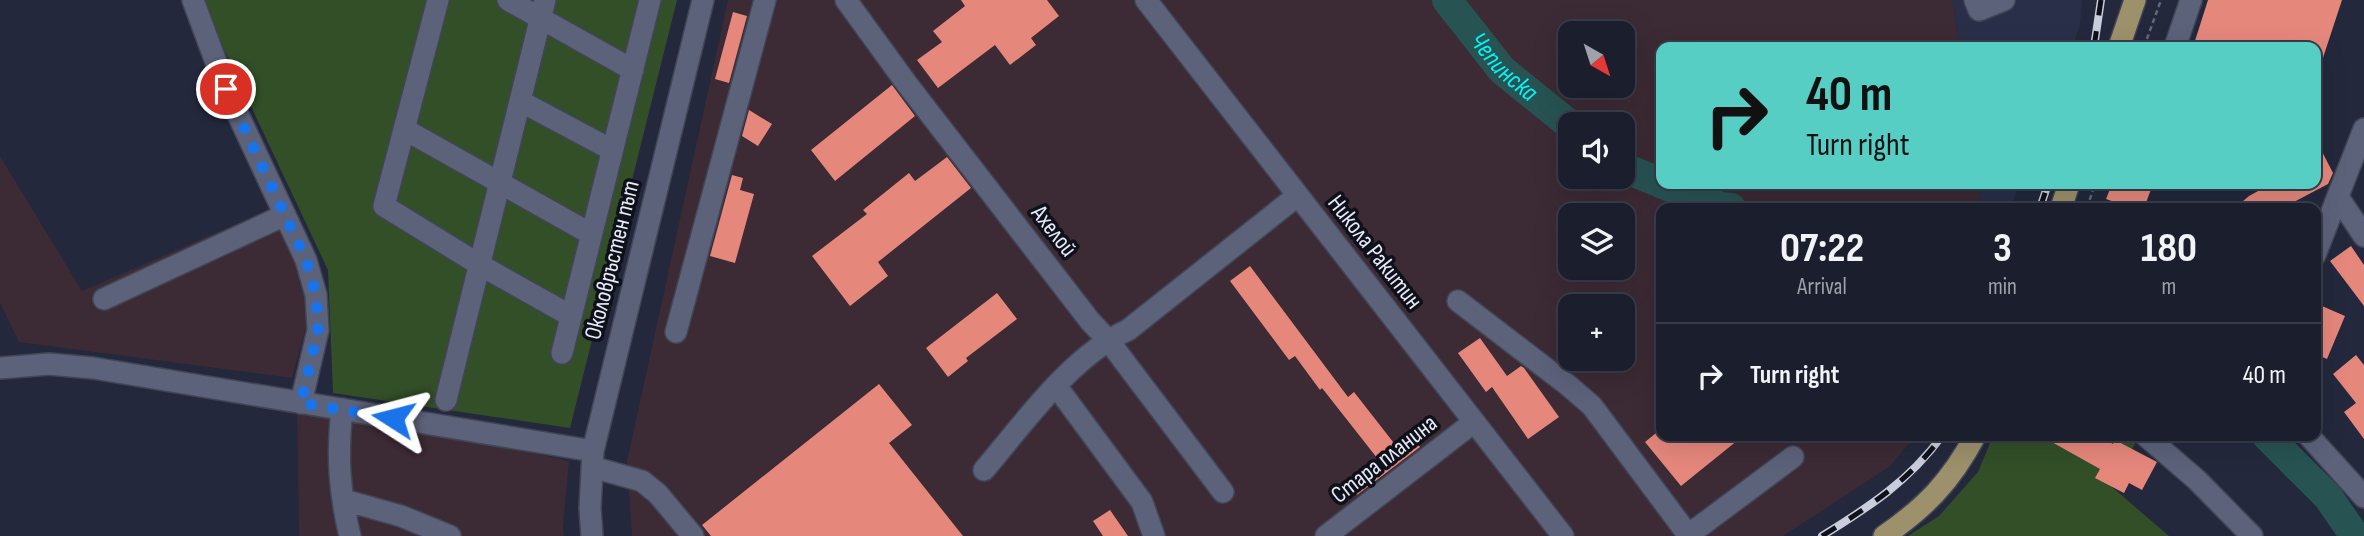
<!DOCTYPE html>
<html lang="en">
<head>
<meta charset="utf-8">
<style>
	body { margin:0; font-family:"Sofia Sans Condensed",sans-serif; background:#232735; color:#f1f3f6; height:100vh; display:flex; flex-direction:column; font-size:26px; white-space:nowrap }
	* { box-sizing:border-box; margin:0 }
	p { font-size:23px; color:#9fa2aa }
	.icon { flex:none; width:38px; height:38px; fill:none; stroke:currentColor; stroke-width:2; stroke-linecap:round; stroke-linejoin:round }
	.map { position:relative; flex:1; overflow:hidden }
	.details { position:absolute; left:1656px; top:203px; width:665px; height:238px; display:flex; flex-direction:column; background:#1a1e2d; border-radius:14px; box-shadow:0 7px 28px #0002,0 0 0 2px #383c49 }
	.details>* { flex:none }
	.hud { position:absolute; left:1656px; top:42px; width:665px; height:147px; border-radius:14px; box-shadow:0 7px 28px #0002,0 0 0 2px #383c49; background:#56cec4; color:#111; overflow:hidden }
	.needle { width:46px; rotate:141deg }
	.fabs { position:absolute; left:1558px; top:21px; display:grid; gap:14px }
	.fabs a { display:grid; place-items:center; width:77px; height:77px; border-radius:14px; background:#1a1e2d; box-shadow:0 7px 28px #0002,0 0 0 2px #383c49; font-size:35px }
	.pin { position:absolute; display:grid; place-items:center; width:60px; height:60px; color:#fff; margin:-30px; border:4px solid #fff; border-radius:50%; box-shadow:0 2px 7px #0007 }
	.me { position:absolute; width:77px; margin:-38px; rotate:279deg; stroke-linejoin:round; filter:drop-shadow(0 0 5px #0008) }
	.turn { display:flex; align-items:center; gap:24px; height:147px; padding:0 35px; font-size:32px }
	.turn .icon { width:91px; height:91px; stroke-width:2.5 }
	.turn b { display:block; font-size:49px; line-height:60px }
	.eta { display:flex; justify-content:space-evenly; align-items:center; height:119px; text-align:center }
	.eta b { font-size:42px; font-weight:700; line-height:49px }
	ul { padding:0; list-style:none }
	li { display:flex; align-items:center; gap:21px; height:105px; padding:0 35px; border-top:2px solid #383c49 }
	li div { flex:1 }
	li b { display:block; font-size:26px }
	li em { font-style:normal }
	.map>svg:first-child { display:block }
	.built { fill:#292f49 }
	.industrial { fill:#3c2a34; fill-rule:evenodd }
	.green { fill:#324f28 }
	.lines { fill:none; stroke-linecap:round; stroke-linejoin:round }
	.river { stroke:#285353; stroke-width:30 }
	.building { fill:#e6877c }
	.minor-casing { stroke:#414556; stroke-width:24 }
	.major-casing { stroke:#414556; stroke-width:24 }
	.path { stroke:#626779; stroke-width:2.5; stroke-dasharray:5 3.5; stroke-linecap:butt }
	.minor { stroke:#5c627a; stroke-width:21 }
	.major { stroke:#9d916b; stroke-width:21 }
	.rail-casing { stroke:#c9cddc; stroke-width:8 }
	.rail { stroke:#0f111a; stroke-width:5; stroke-dasharray:16; stroke-linecap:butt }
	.route { stroke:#1a73e8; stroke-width:12; stroke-dasharray:0 21.6 }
	.labels { text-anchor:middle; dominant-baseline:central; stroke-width:7; stroke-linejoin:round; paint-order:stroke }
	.street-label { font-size:24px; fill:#e7ebf9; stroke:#0f111a }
	.water-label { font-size:26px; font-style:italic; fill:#04f4f5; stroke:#0f111a }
</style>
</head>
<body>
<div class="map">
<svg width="2364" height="536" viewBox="0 0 2364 536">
	<rect width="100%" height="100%" fill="#23283c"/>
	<!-- built -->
	<path class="built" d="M1953 0H2082L2080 25 2072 47H1959Z
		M1977 184H2019L2010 208H1981Z"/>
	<!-- industrial -->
	<path class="industrial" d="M728 0H1953L1959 47H1661V184H1977L1981 208H1661V436H1916L1889 467 1783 536H632L627 461ZM1570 33H1622V86H1570ZM1570 124H1622V177H1570ZM1570 215H1622V268H1570ZM1570 306H1622V359H1570Z
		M0 156 82 291 273 208 313 301 292 378 19 342 0 303Z
		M297 411 415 425 569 461 563 527 564 536H299Z"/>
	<!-- green -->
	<path class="green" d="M201 0H677L570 428 333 393 328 270Z
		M1993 436H2133L2138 438 2112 487 2169 536H1908L1939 516 1978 472Z"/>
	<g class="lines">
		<!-- river -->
		<g class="river">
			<path id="s1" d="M1447 0 1502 70 1570 125"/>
			<path d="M1622 167 1661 183"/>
			<path d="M1663 184 1721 207 1731 208"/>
			<path d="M2267 436 2328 497 2355 536"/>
		</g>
	</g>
	<!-- building -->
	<path class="building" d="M961 0H1047L1059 16 1031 38 1036 45 1010 65 995 45 938 88 917 60 942 42 933 31 965 6Z
		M2208 0H2342L2318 73 2315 72V47H2193Z
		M733 12 747 16 729 83 715 79Z
		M892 85 915 116 835 181 811 150Z
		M749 110 772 124 758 146 742 136Z
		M2315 138 2333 173 2328 184 2292 203 2296 208H2235L2249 196 2271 184H2315Z
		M947 157 971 188 878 262 888 276 850 306 812 256 867 214 863 210 909 173 915 181Z
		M732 175 743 178 740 190 754 194 735 263 710 256Z
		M2112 184H2153L2144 208H2131L2106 199Z
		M2351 246 2364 265V306L2330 261Z
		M1250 266 1348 397 1354 392 1397 447 1411 436 1420 447 1357 495 1350 486 1381 463 1322 388 1320 390 1295 356 1289 360 1230 281Z
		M997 293 1017 319 966 358 968 361 948 377 926 348Z
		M2315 303 2345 316 2327 359 2315 354Z
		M1480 338 1507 376 1521 366 1524 368 1559 417 1528 439 1492 387 1486 392 1458 353Z
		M2356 355 2364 365V439L2344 412 2356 403 2333 374Z
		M879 384 912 425 889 443 963 536H711L702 525Z
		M1661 429V436H1743L1681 486 1645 442Z
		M2041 436H2099L2113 444 2115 440 2157 462 2142 490 2129 483 2124 493 2095 478 2100 469Z
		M1110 510 1128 536H1103L1093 521Z"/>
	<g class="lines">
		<!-- minor casing -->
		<g class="minor-casing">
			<path id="minor" d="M193 0 226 89 306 260 316 295 318 330 301 403
				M438 0 384 206 480 265 571 316
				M508 0 633 70
				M846 0 907 84 1090 321 1108 340 1223 492
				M1146 0 1563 536
				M1975 0 1979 10 2004 0
				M2175 47 2191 0
				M520 101 612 150
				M404 129 591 234
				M2338 197 2364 236
				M2315 255 2364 129
				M104 299 285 215
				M1458 301 1569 386 1592 406 1689 536
				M676 332 765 0
				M562 353 650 0
				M0 368 49 364 93 368 593 451
				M1057 387 1142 502 1154 536
				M446 400 545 0
				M342 409C337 455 339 491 350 536
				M2146 436 2197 480 2252 536
				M2309 436 2364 497
				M592 467 642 481 658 494 693 536
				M984 470C1024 423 1071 356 1128 330L1297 196
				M344 500 401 516 450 536
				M592 536 590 508 593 451 703 0
				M1326 536 1474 422
				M1687 536 1793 457"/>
		</g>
		<!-- major casing -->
		<g class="major-casing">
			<path id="major" d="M2119 47 2135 0
				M2061 208 2069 184
				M1884 536C1926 507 1951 481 1975 436"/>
		</g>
		<!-- path -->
		<path class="path" d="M2144 47 2161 0
			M2087 208 2095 184"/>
		<!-- minor -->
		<use href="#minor" class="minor"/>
		<!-- major -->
		<use href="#major" class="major"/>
		<!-- rail casing -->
		<g class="rail-casing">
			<path id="rail" d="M2094 47 2101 0
				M2040 208 2048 184
				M1822 536C1869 507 1909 481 1942 436"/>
		</g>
		<!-- rail -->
		<use href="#rail" class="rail"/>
	</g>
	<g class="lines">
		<!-- route -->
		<path class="route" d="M226 89 306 260 316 295 318 330 301 403 393 418"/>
	</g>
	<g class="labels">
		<!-- street labels -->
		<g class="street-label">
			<text transform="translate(1054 231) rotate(52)">Ахелой</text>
			<text transform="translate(1375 252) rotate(52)">Никола Ракитин</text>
			<text transform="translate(612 260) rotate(-76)">Околовръстен път</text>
			<text transform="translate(1384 459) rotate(-38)">Стара планина</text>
		</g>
		<!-- water labels -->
		<g class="water-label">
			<text stroke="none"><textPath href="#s1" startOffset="88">Чепинска</textPath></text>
		</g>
	</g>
</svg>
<div class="fabs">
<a><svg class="needle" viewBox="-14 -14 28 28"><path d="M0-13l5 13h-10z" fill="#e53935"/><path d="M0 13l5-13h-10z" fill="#9fa2aa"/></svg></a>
<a><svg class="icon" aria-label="sound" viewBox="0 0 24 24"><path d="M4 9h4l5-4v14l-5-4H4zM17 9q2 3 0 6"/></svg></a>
<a><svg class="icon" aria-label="layers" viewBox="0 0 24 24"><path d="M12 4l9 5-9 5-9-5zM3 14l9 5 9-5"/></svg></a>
<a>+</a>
</div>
<div class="pin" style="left:226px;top:89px;background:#d93025"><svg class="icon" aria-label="arrive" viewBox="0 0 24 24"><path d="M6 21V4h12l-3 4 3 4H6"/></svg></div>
<svg class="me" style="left:393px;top:418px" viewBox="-20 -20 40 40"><path d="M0-17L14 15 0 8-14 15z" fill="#1a73e8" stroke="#fff" stroke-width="4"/></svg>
<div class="hud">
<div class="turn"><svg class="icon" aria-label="right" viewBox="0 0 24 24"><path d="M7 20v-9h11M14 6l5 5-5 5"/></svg><div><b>40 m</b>Turn right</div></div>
</div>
<section class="details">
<div class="eta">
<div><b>07:22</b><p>Arrival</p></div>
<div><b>3</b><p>min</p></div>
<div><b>180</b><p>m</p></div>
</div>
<ul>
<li><svg class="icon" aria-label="right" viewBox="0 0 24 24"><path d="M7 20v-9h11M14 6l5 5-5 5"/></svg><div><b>Turn right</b></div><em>40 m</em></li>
</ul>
</section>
</div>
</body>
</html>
